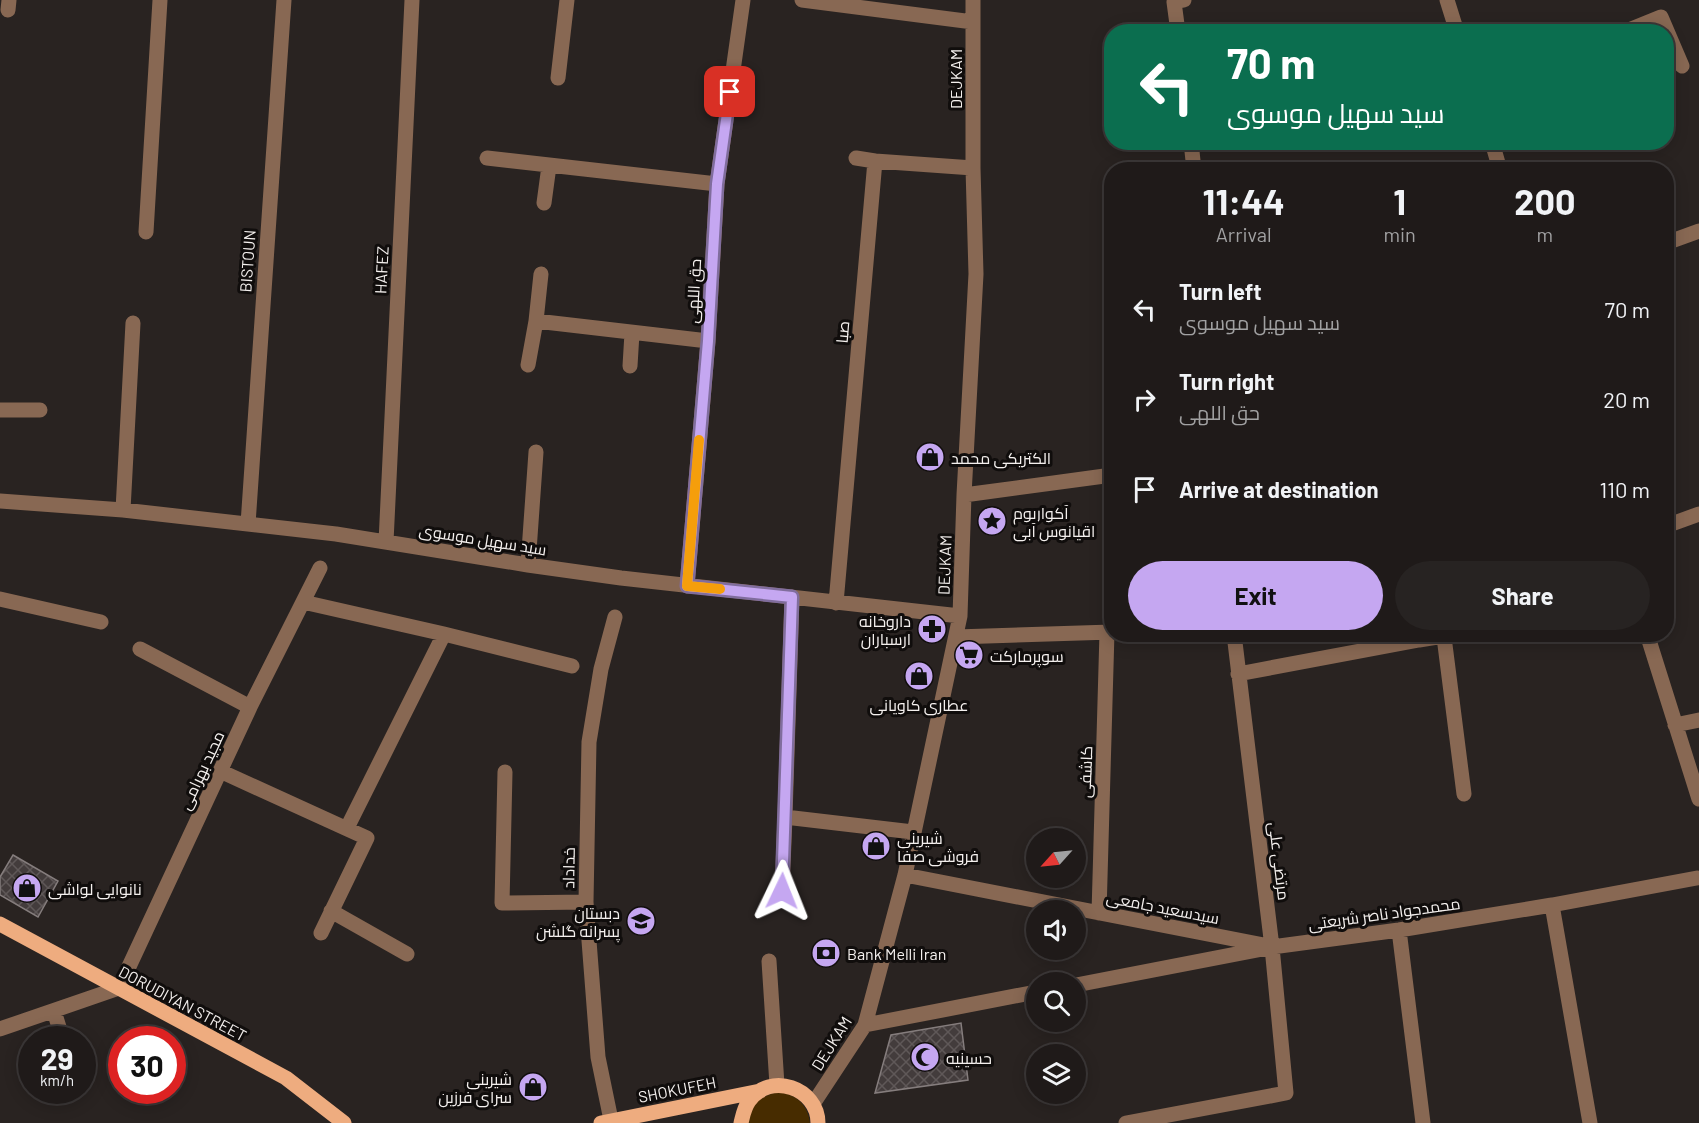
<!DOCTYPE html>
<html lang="en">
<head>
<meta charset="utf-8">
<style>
	body { margin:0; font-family:Barlow,Cairo,sans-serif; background:#272322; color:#f1f3f6; height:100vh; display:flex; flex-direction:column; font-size:22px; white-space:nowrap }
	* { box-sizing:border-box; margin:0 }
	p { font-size:20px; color:#a1a1a2 }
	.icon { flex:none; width:33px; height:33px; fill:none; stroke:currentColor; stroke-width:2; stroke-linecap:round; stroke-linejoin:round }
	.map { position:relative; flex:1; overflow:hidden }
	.details { position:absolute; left:1104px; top:162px; width:570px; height:480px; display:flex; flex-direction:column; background:#1f1a19; border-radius:24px; box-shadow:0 3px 15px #0003,0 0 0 2px #3c3838 }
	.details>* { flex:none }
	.top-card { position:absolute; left:1104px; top:24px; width:570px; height:126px; border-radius:24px; box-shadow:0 3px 15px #0003,0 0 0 2px #3c3838; background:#0b6e4f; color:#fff; overflow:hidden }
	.needle { width:39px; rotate:243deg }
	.tools { position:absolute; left:1026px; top:828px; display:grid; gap:12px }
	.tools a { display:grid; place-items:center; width:60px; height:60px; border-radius:50%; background:#1f1a19; box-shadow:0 3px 15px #0003,0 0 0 2px #3c3838; font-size:30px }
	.speed { position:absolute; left:18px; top:1026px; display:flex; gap:12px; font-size:30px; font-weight:700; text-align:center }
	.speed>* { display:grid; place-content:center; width:78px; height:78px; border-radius:50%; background:#1f1a19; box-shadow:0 3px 15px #0003,0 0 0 2px #3c3838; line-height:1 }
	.speed small { font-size:15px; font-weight:400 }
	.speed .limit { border:9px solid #d22; background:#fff; color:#111 }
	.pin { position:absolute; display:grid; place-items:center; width:51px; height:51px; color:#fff; margin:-26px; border-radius:12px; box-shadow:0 3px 9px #0006 }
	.me { position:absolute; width:66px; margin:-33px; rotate:2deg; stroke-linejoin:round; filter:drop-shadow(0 0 4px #0008) }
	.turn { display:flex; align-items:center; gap:21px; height:126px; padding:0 24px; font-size:27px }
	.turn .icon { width:78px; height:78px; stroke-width:2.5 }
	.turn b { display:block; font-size:42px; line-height:51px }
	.eta { display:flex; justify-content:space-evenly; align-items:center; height:102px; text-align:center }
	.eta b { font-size:36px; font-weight:700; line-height:42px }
	.cta { display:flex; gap:12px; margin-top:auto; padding:12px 24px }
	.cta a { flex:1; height:69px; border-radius:36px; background:#c5a7f1; color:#111; font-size:24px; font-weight:700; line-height:69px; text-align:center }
	.cta a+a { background:#272322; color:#f1f3f6 }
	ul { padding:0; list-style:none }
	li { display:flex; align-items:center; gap:18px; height:90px; padding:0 24px }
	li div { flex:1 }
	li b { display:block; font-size:22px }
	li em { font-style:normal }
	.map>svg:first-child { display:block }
	.grass { fill:#472c00 }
	.building { fill:url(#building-cross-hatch); stroke:#857d7d; stroke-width:1.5 }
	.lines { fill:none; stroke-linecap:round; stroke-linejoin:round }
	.minor { stroke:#886853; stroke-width:15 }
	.major { stroke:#eeac7f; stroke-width:15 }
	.route-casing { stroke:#806d9d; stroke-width:15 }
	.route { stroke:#c5a7f1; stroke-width:10 }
	.slow { stroke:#f59e0b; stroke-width:10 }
	.labels { text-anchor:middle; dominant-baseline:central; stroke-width:6; stroke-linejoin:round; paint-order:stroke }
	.street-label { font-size:16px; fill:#f4f0ee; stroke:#100d0c }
	.poi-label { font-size:16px; fill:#f4f0ee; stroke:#100d0c; text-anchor:start }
</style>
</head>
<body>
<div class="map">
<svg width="1699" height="1123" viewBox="0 0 1699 1123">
	<defs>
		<pattern id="building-cross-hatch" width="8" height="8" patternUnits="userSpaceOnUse" patternTransform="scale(1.5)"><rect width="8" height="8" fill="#433c3c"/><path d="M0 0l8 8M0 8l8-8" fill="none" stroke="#5f5858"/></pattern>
	</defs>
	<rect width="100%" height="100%" fill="#292321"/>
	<!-- grass -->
	<path class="grass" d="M779 1092C797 1095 807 1104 810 1123H749C750 1104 762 1095 779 1092Z"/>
	<!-- building -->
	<path class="building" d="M13 855 58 881 38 917 0 895V877Z
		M961 1023 968 1080 875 1093 891 1035Z"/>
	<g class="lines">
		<!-- minor -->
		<path class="minor" d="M802 0 973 22
			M1447 0 1457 32
			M8 10 9 0
			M1178 32 1174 2 1184 0
			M1624 32 1661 17 1682 66
			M558 78 567 0
			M1191 142 1194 170
			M1492 142 1500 170
			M487 158 717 184
			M856 158 875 161
			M544 203 549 166
			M146 232 160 0
			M1666 243 1699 231
			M536 321 708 341
			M528 365 536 321 541 274
			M630 366 632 333
			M0 410H40
			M964 495 1112 475
			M0 501 123 510 336 534 528 565 621 578 960 616
			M123 510 133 323
			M248 524 284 0
			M1666 526 1699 514
			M386 542 412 0
			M528 565 536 452
			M687 586 708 341 717 184 743 0
			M792 597 785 817 913 832
			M0 599 101 622
			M303 602 444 634 572 666
			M836 603 875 161 973 168
			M1647 634 1699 799
			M956 637 1112 632
			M1444 637 1464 794
			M140 649 250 707
			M1238 674 1419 640 1456 634
			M1675 725 1699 720
			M220 771 367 838 321 933
			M505 772 502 903 586 902
			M347 828 444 634
			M905 875 1264 945
			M782 891 785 817
			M1552 905 1590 1123
			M331 911 407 954
			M1099 913 1107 632
			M1399 930 1423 1123
			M769 961 777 1085
			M1076 985 1272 947 1399 930 1552 905 1697 878
			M54 1011 63 1040
			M865 1025 1036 992
			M0 1029 119 988 250 707 320 568
			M813 1104 865 1025 905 875 960 616 964 495 976 274 973 168V0
			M611 1120 598 1057 586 902 589 742 601 669 615 617
			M1126 1123 1286 1093 1272 947 1234 634"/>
		<!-- major -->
		<path class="major" d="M0 924 286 1078 344 1123
			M601 1123 760 1091
			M741 1123C743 1115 744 1108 749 1101 770 1071 818 1088 818 1123"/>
	</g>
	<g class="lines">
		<!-- route casing -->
		<g class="route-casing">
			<path id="route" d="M730 92 717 184 708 341 687 586 792 597 782 891"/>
		</g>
		<!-- route -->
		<use href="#route" class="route"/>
		<!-- slow -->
		<path class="slow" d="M699 440 687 586 720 589"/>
	</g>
	<!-- icons -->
	<defs>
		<g id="shop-disc" transform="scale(1.5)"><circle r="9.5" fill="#c5a7f1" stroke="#100d0c"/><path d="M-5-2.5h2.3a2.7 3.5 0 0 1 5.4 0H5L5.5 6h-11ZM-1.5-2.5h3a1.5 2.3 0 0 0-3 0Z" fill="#111"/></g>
		<g id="sight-disc" transform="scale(1.5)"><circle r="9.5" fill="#c5a7f1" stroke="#100d0c"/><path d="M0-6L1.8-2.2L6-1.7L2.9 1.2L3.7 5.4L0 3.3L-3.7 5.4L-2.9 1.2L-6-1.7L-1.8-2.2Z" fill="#111"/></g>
		<g id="pharmacy-disc" transform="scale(1.5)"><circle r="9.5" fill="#c5a7f1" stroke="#100d0c"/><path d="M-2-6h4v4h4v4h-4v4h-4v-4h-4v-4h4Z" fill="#111"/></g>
		<g id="supermarket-disc" transform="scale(1.5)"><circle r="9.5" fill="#c5a7f1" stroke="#100d0c"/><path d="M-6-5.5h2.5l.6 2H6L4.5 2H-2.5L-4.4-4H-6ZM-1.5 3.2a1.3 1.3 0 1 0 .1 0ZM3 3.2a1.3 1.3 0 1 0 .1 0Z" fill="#111"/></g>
		<g id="school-disc" transform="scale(1.5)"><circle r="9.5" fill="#c5a7f1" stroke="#100d0c"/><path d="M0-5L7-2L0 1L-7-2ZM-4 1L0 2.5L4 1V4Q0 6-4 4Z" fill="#111"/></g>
		<g id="bank-disc" transform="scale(1.5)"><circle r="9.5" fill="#c5a7f1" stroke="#100d0c"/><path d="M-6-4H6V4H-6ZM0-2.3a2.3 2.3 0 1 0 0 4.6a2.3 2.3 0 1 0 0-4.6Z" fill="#111"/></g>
		<g id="mosque-disc" transform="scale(1.5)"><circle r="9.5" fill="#c5a7f1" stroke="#100d0c"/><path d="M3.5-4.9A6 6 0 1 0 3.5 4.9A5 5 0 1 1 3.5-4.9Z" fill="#111"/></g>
	</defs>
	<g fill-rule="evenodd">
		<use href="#shop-disc" x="930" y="457"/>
		<use href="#sight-disc" x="992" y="521"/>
		<use href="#pharmacy-disc" x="932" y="629"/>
		<use href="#supermarket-disc" x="969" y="655"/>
		<use href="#shop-disc" x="919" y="676"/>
		<use href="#shop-disc" x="876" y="846"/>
		<use href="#shop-disc" x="27" y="888"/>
		<use href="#school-disc" x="641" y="921"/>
		<use href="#bank-disc" x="826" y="953"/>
		<use href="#mosque-disc" x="925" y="1057"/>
		<use href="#shop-disc" x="533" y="1087"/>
	</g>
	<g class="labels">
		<!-- street labels -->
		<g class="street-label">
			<text transform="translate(955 79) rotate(-90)">DEJKAM</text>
			<text transform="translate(247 261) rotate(-86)">BISTOUN</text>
			<text transform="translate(381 270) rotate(-87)">HAFEZ</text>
			<text transform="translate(693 291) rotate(-87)">حق اللهی</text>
			<text transform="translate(842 332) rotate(-85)">صبا</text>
			<text transform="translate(483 539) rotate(9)">سید سهیل موسوی</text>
			<text transform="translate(944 565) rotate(-88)">DEJKAM</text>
			<text transform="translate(201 770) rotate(-65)">مجید بهرامی</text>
			<text transform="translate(1085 772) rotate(-88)">کاشفی</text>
			<text transform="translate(1280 861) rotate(83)">مرتضی علی</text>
			<text transform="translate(568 868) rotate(-89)">خداداد</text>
			<text transform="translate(1163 907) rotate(11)">سیدسعید جامعی</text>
			<text transform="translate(1384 913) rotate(-8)">محمدجواد ناصر شریعتی</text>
			<text transform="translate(183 1003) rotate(28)">DORUDIYAN STREET</text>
			<text transform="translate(831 1043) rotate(-58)">DEJKAM</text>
			<text transform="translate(677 1089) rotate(-11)">SHOKUFEH</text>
		</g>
		<!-- poi labels -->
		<g class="poi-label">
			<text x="951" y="457">الکتریکی محمد</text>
			<text x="1013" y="512">آکواریوم<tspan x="1013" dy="18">اقیانوس آبی</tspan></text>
			<text x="911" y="620" text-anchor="end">داروخانه<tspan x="911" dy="18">ارسباران</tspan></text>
			<text x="990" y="655">سوپرمارکت</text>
			<text x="919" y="704" text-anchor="middle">عطاری کاویانی</text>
			<text x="897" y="837">شیرینی<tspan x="897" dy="18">فروشی صفا</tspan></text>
			<text x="48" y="888">نانوایی لواشی</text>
			<text x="620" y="912" text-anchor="end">دبستان<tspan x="620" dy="18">پسرانه گلشن</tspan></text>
			<text x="847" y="953">Bank Melli Iran</text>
			<text x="946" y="1057">حسینیه</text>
			<text x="512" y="1078" text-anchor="end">شیرینی<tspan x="512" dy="18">سرای فرزین</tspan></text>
		</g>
	</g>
</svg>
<div class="tools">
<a><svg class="needle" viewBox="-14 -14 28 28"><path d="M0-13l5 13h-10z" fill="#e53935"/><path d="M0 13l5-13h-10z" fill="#a1a1a2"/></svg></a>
<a><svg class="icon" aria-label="sound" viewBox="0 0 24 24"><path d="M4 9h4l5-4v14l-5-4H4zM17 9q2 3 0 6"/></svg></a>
<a><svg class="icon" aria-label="search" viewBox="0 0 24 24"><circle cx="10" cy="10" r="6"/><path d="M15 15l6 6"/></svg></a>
<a><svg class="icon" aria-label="layers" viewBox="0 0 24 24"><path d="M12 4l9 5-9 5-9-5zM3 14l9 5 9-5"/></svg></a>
</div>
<div class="speed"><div>29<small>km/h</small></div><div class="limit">30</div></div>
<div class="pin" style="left:730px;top:92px;background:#d93025"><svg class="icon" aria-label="arrive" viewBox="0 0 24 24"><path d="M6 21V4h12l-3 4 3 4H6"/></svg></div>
<svg class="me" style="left:782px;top:891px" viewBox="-20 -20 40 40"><path d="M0-17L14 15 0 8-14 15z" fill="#c5a7f1" stroke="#fff" stroke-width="4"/></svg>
<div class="top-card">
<div class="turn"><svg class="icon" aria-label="left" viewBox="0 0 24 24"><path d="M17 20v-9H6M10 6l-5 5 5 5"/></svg><div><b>70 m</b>سید سهیل موسوی</div></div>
</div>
<section class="details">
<div class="eta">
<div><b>11:44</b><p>Arrival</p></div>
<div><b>1</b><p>min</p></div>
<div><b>200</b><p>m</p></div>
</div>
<ul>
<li><svg class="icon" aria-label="left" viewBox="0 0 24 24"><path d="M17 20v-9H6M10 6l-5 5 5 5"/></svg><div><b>Turn left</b><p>سید سهیل موسوی</p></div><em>70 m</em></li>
<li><svg class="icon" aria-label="right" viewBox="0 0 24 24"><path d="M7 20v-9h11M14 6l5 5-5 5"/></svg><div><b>Turn right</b><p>حق اللهی</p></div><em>20 m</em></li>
<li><svg class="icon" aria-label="arrive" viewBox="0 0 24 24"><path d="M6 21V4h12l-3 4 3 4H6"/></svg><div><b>Arrive at destination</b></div><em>110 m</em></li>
</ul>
<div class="cta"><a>Exit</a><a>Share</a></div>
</section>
</div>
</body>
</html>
